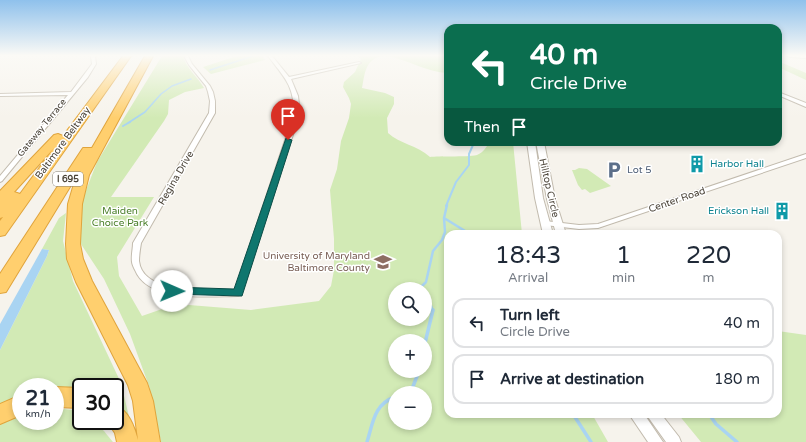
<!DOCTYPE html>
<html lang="en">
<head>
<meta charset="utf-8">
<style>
	body { margin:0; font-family:"Varela Round",sans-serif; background:#f6f6f7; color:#1f2937; height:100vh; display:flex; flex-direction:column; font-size:15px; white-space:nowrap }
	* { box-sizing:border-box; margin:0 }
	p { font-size:13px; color:#747a83 }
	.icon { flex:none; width:22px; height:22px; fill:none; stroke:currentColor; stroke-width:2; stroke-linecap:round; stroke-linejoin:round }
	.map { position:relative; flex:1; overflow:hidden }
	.panel { position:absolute; left:444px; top:230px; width:338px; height:188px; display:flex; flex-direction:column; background:#fff; border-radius:12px; box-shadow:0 2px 6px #0003 }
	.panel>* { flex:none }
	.top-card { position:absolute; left:444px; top:24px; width:338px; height:122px; border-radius:12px; box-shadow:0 2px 6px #0003; background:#0b6e4f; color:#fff; overflow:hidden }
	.fabs { position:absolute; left:388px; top:282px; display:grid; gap:8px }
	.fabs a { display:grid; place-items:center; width:44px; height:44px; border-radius:50%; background:#fff; box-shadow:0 2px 6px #0003; font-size:20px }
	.speed { position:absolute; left:12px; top:378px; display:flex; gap:8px; font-size:20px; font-weight:700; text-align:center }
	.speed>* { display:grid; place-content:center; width:52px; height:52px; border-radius:50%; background:#fff; box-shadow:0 2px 6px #0003; line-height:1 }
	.speed small { font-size:10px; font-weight:400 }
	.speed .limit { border:2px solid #111; border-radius:6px; background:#fff; color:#111 }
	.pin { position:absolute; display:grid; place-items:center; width:34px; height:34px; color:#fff; margin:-41px -17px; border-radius:50% 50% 50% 0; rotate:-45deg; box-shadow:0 0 4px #0007 }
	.pin .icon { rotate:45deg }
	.me { position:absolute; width:44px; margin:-22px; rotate:91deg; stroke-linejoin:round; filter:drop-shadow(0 0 3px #0008) }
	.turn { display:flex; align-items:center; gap:14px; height:84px; padding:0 20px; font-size:18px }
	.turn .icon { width:52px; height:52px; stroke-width:2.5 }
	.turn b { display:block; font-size:28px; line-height:34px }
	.then { display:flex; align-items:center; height:38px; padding:0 20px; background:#0003; gap:8px; font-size:15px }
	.eta { display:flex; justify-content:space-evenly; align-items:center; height:68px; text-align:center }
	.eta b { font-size:24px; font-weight:600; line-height:28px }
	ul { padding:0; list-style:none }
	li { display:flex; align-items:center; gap:12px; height:50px; margin:0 8px 6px; padding:0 12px; border:2px solid #e0e1e3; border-radius:12px }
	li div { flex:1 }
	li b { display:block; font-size:15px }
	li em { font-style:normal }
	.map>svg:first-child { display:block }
	.green { fill:#d2eab5; fill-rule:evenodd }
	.water { fill:#a9d4f2 }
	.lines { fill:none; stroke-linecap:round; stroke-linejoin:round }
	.stream-far3 { stroke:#a9d4f2; stroke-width:1.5 }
	.stream-far2 { stroke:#a9d4f2; stroke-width:2 }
	.stream-far1 { stroke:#a9d4f2; stroke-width:2.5 }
	.stream { stroke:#a9d4f2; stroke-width:3.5 }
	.minor-casing { stroke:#c2bbae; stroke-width:2 }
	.tertiary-casing { stroke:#c2bbae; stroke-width:2 }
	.motorway-casing { stroke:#e0a43c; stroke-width:2 }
	.minor { fill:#fff; fill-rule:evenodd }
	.tertiary { fill:#fff; fill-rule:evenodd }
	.motorway { fill:#ffcf6e; fill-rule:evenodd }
	.route { fill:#0f766e; stroke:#0a4d48 }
	.labels { text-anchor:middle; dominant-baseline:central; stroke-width:3; stroke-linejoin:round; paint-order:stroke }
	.far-street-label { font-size:9px; fill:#4b4439; stroke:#fff }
	.shield { fill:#fff; stroke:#817c74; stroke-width:1 }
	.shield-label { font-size:9px; font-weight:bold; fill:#4b4439 }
	.street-label { font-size:10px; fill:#4b4439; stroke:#fff }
	.culture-label { font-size:10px; fill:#0d838f; stroke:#fff; text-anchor:start }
	.service-label { font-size:10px; fill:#4e5e75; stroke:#fff; text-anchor:start }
	.park-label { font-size:10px; fill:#4a7f2a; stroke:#fff }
	.education-label { font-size:10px; fill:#785e54; stroke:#fff; text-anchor:end }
</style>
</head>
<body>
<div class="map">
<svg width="806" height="442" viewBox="0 0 806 442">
	<rect width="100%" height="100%" fill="#f6f3ec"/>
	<!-- green -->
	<path class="green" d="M162 56H183C186 68 198 77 204 88L185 92 169 100 168 114 164 121 111 197H154L117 257 119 276 142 316 165 308 189 305 251 310 319 301 331 286 334 270V239L330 190 337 169 341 141 349 118 351 104 349 98 343 87 344 82 355 72 361 59 358 56H383C365 59 365 73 362 88L385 93 394 97V104L387 118 388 133C400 144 417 145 430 157 437 156 474 157 477 155 484 152 486 147 490 142H513L522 234H448V414H592L608 442H161L149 386 130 334 104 279 77 238 83 198 97 162ZM395 289H425V319H395ZM395 341H425V371H395ZM395 393H425V423H395Z
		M237 56H262L265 60 211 74 203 67Z
		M387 56H448V73C426 72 409 60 387 56Z
		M778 61 806 73V80L778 67Z
		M579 168 587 169 611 186 590 193 585 189 582 190 578 185 572 170H575Z
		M66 213 63 241 73 281 121 383 135 442 115 406V387H74L55 390V387H21V399L0 408V350L47 256 49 250 42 249 59 218Z
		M778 331 806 335V442H701L678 414H778Z
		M55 408 73 410 81 415V421C99 421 102 429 113 442H0V422L21 415V421H55Z"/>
	<!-- water -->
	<path class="water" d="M42 249 49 250 47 256 0 350V324Z"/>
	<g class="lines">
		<!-- stream-far3 -->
		<path class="stream-far3" d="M210 70 253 56
			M128 123 145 112 161 94 172 86 191 79"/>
		<!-- stream-far2 -->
		<path class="stream-far2" d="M123 126 130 122
			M446 206 456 182 469 165V154L473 145"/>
		<!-- stream-far1 -->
		<path class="stream-far1" d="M444 218 470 234
			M419 289 426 282 433 251 442 240 445 232 444 218 447 205
			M425 304 431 306 433 311"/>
		<!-- stream -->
		<path class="stream" d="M425 343 433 310
			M403 393 412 389 419 371
			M573 414 591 442
			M709 414 716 424 737 442
			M367 442C373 423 374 404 395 397"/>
		<!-- minor casing -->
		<g class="minor-casing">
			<path id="minor" d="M91 56H95L96 64 88 77 2 181 0 182V176L68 95 0 96V94L71 92 92 64Z
				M184 56H188L192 64 210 86 213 92 215 101V113L141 243C140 249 139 256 139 261 143 296 211 290 235 290L294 113C294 85 284 77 268 56H272L289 77 359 62 361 63 291 79 298 96 300 113 242 293 241 295 238 296C209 296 148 303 135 270 134 268 132 264 132 262 131 256 133 249 133 243L209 113 210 101 208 92 206 86 189 65Z
				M788 56H806V58L790 57Z
				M778 92 806 103V107L778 95Z
				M806 154V158L598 228 579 229 545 225 541 223 545 221 579 225 598 224Z"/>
		</g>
		<!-- tertiary casing -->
		<g class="tertiary-casing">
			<path id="tertiary" d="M527 142H535L543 198 553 234H543L535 198Z
				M536 142H544L555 199 566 234H556L547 199Z
				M629 414H644L663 442H648Z
				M646 414H661L679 437 681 442H666Z"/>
		</g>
		<!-- motorway casing -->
		<g class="motorway-casing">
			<path id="motorway" d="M123 56H131L5 235 0 236V221L3 217 0 218V191L54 135 58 134 63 136ZM54 148 20 194 14 192Z
				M145 56H153L89 175 82 204 80 244 83 259 92 281 147 383 153 401 160 442H117L115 433 107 421H115V405C129 411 134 426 138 440L133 401 128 385 76 282 67 259 66 244 68 204 76 177 6 292 0 293V274L83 148H92Z
				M55 387 81 388V408L55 407Z
				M21 395V415L0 424V404Z"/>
		</g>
		<!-- minor -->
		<use href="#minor" class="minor"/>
		<!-- tertiary -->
		<use href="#tertiary" class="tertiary"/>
		<!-- motorway -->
		<use href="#motorway" class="motorway"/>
	</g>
	<!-- sky -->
	<linearGradient id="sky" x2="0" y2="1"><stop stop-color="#8fc1ec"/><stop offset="0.47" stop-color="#fbfaf6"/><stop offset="1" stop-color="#fbfaf6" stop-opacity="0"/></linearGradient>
	<rect width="806" height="118" fill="url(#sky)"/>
	<!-- route -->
	<path class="route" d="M286 138 292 140 242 296 168 294 166 291 168 288 172 287 234 289Z"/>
	<!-- icons -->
	<defs>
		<g id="building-bare" transform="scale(1.38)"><path d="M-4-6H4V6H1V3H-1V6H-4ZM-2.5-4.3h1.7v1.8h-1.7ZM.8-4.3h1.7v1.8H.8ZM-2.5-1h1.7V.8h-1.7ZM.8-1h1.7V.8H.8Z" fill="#0f9aa8" stroke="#fff" stroke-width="2.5" paint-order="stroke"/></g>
		<g id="parking-bare" transform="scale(1.38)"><path d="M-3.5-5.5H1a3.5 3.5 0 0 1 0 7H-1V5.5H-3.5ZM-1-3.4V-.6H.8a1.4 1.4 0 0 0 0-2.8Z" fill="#5c6f8a" stroke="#fff" stroke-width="2.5" paint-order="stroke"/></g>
		<g id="university-bare" transform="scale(1.38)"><path d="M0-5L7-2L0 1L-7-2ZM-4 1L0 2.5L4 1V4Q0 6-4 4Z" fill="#8d6e63" stroke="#fff" stroke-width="2.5" paint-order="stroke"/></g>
	</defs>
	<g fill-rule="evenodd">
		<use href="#building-bare" x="697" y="164"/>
		<use href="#parking-bare" x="614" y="170"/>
		<use href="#building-bare" x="782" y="211"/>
		<use href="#university-bare" x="383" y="262"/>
	</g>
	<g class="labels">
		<!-- far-street labels -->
		<g class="far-street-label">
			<text transform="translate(42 128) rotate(-51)">Gateway Terrace</text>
		</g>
		<!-- shield labels -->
		<rect class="shield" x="53" y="172" width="30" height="14" rx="3"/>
		<g class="shield-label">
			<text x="68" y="179">I 695</text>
		</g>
		<!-- street labels -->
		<g class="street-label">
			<text transform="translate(63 143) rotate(-54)">Baltimore Beltway</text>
			<text transform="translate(176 178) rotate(-60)">Regina Drive</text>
			<text transform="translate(549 188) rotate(77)">Hilltop Circle</text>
			<text transform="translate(677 200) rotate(-19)">Center Road</text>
		</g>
		<!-- culture labels -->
		<g class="culture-label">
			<text x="710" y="164">Harbor Hall</text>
			<text x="769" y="211" text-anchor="end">Erickson Hall</text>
		</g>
		<!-- service labels -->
		<g class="service-label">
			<text x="627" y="170">Lot 5</text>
		</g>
		<!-- park labels -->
		<g class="park-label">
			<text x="120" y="211">Maiden<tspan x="120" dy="12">Choice Park</tspan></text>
		</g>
		<!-- education labels -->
		<g class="education-label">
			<text x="370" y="256">University of Maryland<tspan x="370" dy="12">Baltimore County</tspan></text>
		</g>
	</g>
</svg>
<div class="fabs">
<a><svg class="icon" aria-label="search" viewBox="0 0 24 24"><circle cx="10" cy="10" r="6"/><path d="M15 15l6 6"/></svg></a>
<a>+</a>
<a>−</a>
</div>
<div class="speed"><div>21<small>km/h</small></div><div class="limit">30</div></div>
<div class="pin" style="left:288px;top:140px;background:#d93025"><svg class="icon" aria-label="arrive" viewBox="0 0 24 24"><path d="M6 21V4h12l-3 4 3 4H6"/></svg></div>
<svg class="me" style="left:172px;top:291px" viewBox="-20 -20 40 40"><circle r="19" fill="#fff"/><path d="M0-13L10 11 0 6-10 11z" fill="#0f766e"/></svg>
<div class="top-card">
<div class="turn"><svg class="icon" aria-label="left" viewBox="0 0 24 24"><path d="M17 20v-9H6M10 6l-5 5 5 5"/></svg><div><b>40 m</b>Circle Drive</div></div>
<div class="then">Then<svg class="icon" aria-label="arrive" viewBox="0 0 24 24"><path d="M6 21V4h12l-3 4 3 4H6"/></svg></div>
</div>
<section class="panel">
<div class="eta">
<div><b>18:43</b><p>Arrival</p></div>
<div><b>1</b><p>min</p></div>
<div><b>220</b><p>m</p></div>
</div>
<ul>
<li><svg class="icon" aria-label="left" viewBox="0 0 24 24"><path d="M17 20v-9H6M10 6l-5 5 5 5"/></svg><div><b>Turn left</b><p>Circle Drive</p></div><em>40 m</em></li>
<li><svg class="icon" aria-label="arrive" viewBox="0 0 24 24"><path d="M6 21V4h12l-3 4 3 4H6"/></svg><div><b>Arrive at destination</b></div><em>180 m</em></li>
</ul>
</section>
</div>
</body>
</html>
